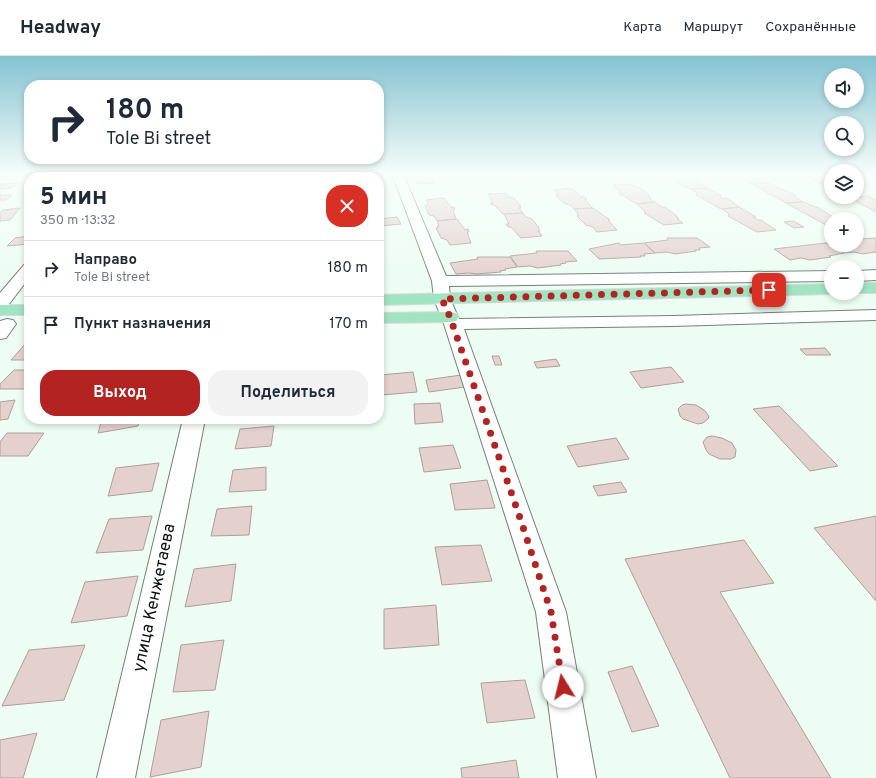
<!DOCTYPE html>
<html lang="ru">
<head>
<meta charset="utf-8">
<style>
	body { margin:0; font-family:Overpass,sans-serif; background:#f2f2f3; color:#1f2937; height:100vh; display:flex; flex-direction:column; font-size:15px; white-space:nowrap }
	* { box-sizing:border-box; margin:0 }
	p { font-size:13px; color:#747a83 }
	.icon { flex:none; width:22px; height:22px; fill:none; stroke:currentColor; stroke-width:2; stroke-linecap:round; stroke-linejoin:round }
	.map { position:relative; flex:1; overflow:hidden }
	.drawer { position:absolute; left:24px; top:116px; width:360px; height:252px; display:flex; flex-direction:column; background:#fff; border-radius:16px; box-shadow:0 2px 6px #0003 }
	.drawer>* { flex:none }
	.hud { position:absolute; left:24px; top:24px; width:360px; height:84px; border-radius:16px; box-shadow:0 2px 6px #0003; background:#fff; color:#1f2937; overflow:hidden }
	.fabs { position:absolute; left:824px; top:12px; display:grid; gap:8px }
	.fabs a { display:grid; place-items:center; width:40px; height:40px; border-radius:50%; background:#fff; box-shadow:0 2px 6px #0003; font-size:20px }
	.pin { position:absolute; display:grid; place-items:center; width:34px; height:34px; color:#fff; margin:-17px; border-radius:8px; box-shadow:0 2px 6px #0006 }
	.me { position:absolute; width:44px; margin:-22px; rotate:351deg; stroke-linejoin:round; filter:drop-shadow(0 0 3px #0008) }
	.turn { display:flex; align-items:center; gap:14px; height:84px; padding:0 16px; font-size:18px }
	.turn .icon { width:52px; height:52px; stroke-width:2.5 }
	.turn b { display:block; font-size:28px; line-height:34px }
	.round { display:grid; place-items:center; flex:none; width:42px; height:42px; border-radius:16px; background:#f2f2f3 }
	.overview { display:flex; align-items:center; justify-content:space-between; height:68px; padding:0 16px }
	h1 { font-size:24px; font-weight:700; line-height:30px }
	.action { display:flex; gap:8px; margin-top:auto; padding:8px 16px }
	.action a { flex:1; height:46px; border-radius:16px; background:#b32321; color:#fff; font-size:16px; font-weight:700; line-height:46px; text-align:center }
	.action a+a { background:#f2f2f3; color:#1f2937 }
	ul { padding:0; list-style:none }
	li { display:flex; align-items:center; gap:12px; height:56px; padding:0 16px; border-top:1px solid #e0e1e3 }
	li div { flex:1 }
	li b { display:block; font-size:15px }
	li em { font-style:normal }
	header { display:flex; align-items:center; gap:24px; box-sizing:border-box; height:56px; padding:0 20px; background:#fff; border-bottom:1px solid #e0e1e3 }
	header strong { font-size:19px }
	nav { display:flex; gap:22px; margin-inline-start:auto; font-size:14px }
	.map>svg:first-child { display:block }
	.building { fill:#e4d1cf; stroke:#af9d9a }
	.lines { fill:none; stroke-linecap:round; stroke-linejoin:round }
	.minor-casing { stroke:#738279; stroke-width:2 }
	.major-casing { stroke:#d8d9d8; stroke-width:2 }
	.minor { fill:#fff; fill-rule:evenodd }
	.major { fill:#a1e4c2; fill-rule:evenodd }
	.route { stroke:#b32321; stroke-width:7; stroke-dasharray:0 12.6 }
	.labels { text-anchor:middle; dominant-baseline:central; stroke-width:3.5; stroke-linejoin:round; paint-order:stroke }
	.near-street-label { font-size:17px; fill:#0b100d; stroke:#fff }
</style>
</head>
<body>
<header>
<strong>Headway</strong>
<nav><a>Карта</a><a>Маршрут</a><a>Сохранённые</a></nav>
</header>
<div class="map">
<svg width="876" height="722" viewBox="0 0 876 722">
	<rect width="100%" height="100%" fill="#edfdf3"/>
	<!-- building -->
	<path class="building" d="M414 120H431L435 127 418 128Z
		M669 120H690L693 122H690L697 124 707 132 690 133 679 128Z
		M739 120H759L768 127 752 128 737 121H740Z
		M806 120H824L829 122 813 123Z
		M829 122 831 123V134L813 123Z
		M18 127 11 132 0 133V128Z
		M768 127 795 139 794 140 803 146 786 147 752 128Z
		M630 128 640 132 650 140H648L651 142H649L655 146 637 148 619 137H621L613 129Z
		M571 132 582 141H585L587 143H585L592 152 574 153 570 149 564 147 556 140H558L556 138H558L554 134Z
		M707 132 722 140H719L723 143 727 142 739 151 721 153 696 139H698L696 137H697L691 133Z
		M506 137 509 141 514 142 521 150H519L521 152H519L523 157 503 158 494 149H492L490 147H493L488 138Z
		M0 139H12L6 144H0Z
		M867 140 876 144V156L850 142Z
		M444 142 451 151H454L455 153 453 154 456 163 437 165 434 160 429 159 425 150 428 148 426 144Z
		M654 146 660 150 666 152 677 160H676L679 163H677L683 167 664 169 644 157H646L637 148Z
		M803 146 819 152 836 163H831V169H826L786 147Z
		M739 151 756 161H753L758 164H761L776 174 757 176 728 160H730L728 158H729L722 153Z
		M20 152 10 164 0 165V157L3 154Z
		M593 152 610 164H608L617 174 597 176 593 171 586 169 577 160H579L577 158H578L574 153Z
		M523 157 526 161 532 163 539 172H538L540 175H538L542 180 521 182 511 171H508L506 168H509L504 158Z
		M397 161 401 168 380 170 379 167V163Z
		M457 163 465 174 468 173 469 176H467L471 187 450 189 447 184 441 182 436 172H438L437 170H439L437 165Z
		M793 165 804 171 794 172 784 166Z
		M29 180V188L7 190 15 182Z
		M667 182H697L710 191 699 192 700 194H695L696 195 675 198 667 196 655 197 644 187 668 184Z
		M876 182V196L863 198 854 196 844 197 826 187H831V189H857V183Z
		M619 187 620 189 644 187 655 197 644 198 645 200H640L641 201 599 203 589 193Z
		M826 187 844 197 829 200 831 201 810 204 801 202 790 204 774 193Z
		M536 195H568L577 205 565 206 566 207 560 208 561 209 538 212 530 210 518 211 510 200 537 197Z
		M477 201H510L517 211 505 213 506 214 500 215 501 216 476 218 469 217 456 218 450 207 478 203Z
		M27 286H29V304H11Z
		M825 292 831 299H806L800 293Z
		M492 300H499L502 309H495Z
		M556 303 560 310 537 312 534 306Z
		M671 311 684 326 641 332 630 316Z
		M14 314H29V333H0V328Z
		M413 316 417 336 382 339 380 319Z
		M461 319 465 331 429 336 426 324Z
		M15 344 8 363 0 364V346Z
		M440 347 443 366 415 368 414 348Z
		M686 348 696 349 704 354 709 360 708 363 703 367 698 368 683 363 680 360 678 353 682 349Z
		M779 350 838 410 810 415 753 353Z
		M102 363H140L138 370 98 377Z
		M274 370 271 390 235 393 240 373Z
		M7 377H44L28 400H0V386Z
		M712 380 722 382 732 387 736 394 735 401 731 403H720L709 398 706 394 703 386 707 381Z
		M616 382 629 403 578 411 567 390Z
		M453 389 461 412 424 416 419 392Z
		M159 407 152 435 108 440 116 412Z
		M266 411V434L229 436 233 414Z
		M487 424 495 452 455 454 450 428Z
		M621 426 627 436 598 440 593 430Z
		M252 450 249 479 211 480 217 453Z
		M152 460 143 494 96 497 109 463Z
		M876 460V545L814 472Z
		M744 484 774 527 720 536 831 722H730L625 503Z
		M481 489 492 525 442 529 435 491Z
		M236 508 231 545 185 551 194 513Z
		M138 520 127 560 71 567 85 526Z
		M436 549 439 589 384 593V553Z
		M224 584 215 634 173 636 181 589Z
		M85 589 64 644 2 650 29 594Z
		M632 610 659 670 632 676 608 616Z
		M525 624 535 662 487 667 481 627Z
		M209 655 201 711 150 721 161 664Z
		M37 677 23 722H0V684Z
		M516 704 519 722H462L461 712Z"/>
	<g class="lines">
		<!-- minor casing -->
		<g class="minor-casing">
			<path id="minor" d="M246 120H256L257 121H245Z
				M393 120H404L446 220 831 215V225L449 230 450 243 459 263 673 260 876 254V264L673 270 464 273 566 556 596 722H558L536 556 444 268 434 243 432 225Z
				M29 207V222L6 252 0 253V237L24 209Z
				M876 214V224L857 225V215Z
				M7 263 13 264 16 268 6 282 0 283V265Z
				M183 363H205L135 722H97Z"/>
		</g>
		<!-- major casing -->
		<g class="major-casing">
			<path id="major" d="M857 227H876V237H857Z
				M831 228V237H835L831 238 379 249V239Z
				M0 249H29V259H0Z
				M450 256 456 257 459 261 456 265 450 266 379 267V257Z"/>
		</g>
		<!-- minor -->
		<use href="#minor" class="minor"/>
		<!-- major -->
		<use href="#major" class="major"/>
	</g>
	<!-- sky -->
	<linearGradient id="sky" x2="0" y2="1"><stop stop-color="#84c2d1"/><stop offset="0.54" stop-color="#f7fefa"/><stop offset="1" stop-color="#f7fefa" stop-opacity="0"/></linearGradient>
	<rect width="876" height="221" fill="url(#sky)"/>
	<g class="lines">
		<!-- route -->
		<path class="route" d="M563 631 551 556 518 456 450 261 442 243 769 234"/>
	</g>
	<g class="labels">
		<!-- near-street labels -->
		<g class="near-street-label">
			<text transform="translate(155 542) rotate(-78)">улица Кенжетаева</text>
		</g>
	</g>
</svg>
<div class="fabs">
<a><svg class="icon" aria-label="sound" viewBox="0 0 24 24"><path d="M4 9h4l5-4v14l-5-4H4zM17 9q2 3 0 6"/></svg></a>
<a><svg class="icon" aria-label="search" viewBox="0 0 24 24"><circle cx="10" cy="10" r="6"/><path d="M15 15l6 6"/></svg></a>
<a><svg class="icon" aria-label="layers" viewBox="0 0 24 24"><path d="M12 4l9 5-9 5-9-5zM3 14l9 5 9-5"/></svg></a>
<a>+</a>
<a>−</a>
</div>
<div class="pin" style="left:769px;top:234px;background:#d93025"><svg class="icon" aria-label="arrive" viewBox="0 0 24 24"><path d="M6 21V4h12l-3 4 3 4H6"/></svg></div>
<svg class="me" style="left:563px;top:631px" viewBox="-20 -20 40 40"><circle r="19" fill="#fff"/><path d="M0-13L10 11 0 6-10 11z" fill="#b32321"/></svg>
<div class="hud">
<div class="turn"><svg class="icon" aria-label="right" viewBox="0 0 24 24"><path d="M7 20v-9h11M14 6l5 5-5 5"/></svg><div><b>180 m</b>Tole Bi street</div></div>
</div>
<section class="drawer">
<div class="overview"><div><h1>5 мин</h1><p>350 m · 13:32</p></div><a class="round" style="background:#d93025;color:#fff"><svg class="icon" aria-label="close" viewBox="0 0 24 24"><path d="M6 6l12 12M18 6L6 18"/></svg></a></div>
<ul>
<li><svg class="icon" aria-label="right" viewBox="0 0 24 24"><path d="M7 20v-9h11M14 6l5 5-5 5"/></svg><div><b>Направо</b><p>Tole Bi street</p></div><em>180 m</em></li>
<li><svg class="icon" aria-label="arrive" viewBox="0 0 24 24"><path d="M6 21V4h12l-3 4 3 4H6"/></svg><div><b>Пункт назначения</b></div><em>170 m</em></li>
</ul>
<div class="action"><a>Выход</a><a>Поделиться</a></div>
</section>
</div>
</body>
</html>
